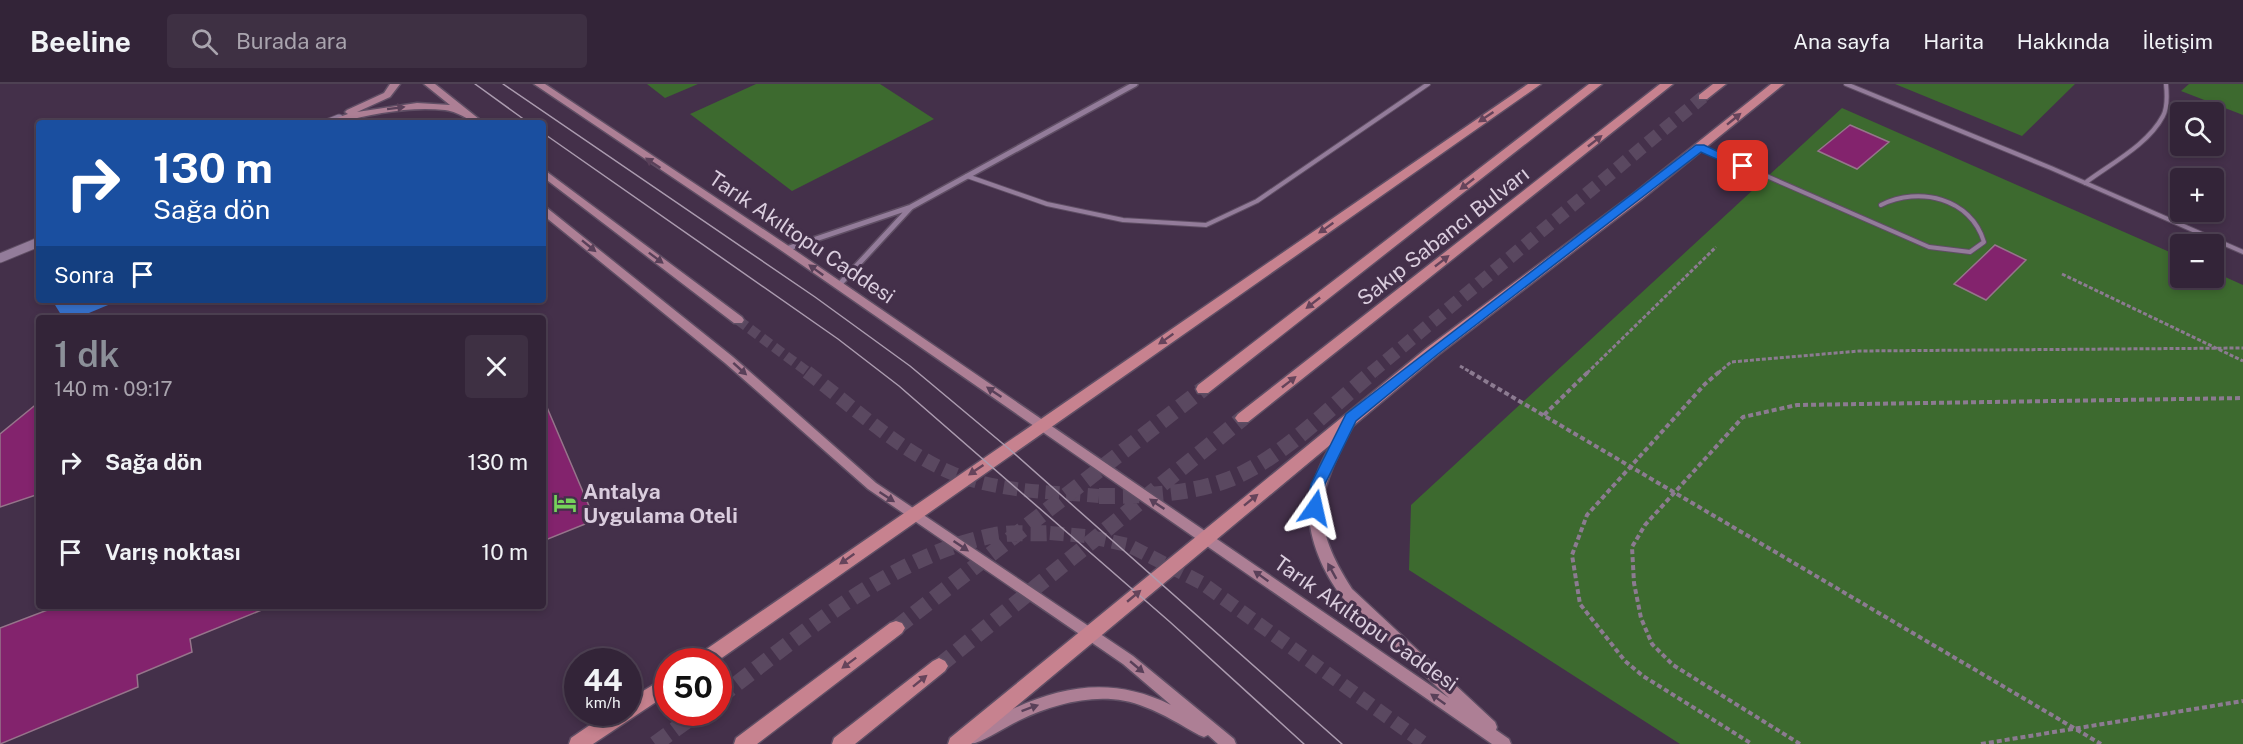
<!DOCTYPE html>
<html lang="tr">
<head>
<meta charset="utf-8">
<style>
	body { margin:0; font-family:"Public Sans",sans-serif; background:#3e3043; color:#f1f3f6; height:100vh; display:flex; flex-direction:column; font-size:22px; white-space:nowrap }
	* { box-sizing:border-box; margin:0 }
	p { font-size:20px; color:#a9a4ae }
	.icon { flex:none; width:33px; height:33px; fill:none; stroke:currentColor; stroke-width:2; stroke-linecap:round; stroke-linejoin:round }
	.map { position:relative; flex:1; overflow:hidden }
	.side { position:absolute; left:36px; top:231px; width:510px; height:294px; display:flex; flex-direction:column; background:#332438; border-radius:6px; box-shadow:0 3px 9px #0003,0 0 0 2px #4e4153 }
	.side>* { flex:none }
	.top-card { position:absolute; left:36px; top:36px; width:510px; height:183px; border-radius:6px; box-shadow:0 3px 9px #0003,0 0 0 2px #4e4153; background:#1a4fa0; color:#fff; overflow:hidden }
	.controls { position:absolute; left:2170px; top:18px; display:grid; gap:12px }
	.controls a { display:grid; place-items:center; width:54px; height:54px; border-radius:6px; background:#332438; box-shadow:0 3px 9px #0003,0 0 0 2px #4e4153; font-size:30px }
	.speed { position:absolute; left:564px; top:564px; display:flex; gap:12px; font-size:30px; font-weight:700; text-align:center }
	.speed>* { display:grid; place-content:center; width:78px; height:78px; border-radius:50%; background:#332438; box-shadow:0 3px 9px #0003,0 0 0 2px #4e4153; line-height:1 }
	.speed small { font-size:15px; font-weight:400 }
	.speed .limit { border:9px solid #d22; background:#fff; color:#111 }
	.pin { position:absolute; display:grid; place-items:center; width:51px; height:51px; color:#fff; margin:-26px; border-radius:12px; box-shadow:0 3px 9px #0006 }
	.me { position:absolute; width:66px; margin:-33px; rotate:11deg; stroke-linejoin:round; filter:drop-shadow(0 0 4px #0008) }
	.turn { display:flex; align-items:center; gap:21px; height:126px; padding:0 18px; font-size:27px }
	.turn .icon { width:78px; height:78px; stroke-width:2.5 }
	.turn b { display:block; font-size:42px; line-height:51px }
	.then { display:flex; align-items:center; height:57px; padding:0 18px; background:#0003; gap:12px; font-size:22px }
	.round { display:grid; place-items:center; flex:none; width:63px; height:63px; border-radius:6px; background:#3e3043 }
	.headline { display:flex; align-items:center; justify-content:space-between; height:102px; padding:0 18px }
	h1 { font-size:36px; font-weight:600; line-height:45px; color:#8c9099 }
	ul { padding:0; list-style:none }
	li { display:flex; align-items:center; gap:18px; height:90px; padding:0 18px }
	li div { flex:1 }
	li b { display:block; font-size:22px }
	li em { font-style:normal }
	header { display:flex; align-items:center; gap:36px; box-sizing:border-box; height:84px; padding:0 30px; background:#332438; border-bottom:2px solid #4e4153 }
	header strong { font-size:28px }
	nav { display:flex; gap:33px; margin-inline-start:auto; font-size:21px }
	.search { width:420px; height:54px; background:#3e3043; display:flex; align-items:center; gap:15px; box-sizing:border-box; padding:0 21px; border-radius:6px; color:#a9a4ae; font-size:22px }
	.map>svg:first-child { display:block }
	.green { fill:#3d6a2f }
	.water { fill:#3772cc }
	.building { fill:#83236d; stroke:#96758b; stroke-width:1.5 }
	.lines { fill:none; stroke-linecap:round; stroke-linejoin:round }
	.secondary-tunnel-far1 { stroke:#5a4860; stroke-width:10; stroke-dasharray:10 5; stroke-linecap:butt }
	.secondary-tunnel { stroke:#5a4860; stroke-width:14; stroke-dasharray:14 7; stroke-linecap:butt }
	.primary-tunnel-far1 { stroke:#5a4860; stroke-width:13; stroke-dasharray:13 7; stroke-linecap:butt }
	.primary-tunnel { stroke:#5a4860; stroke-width:16; stroke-dasharray:16 8; stroke-linecap:butt }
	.service-casing { stroke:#5f4e64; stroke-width:6 }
	.minor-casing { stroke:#5f4e64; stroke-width:8 }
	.tertiary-casing { stroke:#5f4e64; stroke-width:11 }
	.secondary-casing { stroke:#5f4e64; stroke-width:3 }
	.primary-casing { stroke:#5f4e64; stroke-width:3 }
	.path-far1 { stroke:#8c7b91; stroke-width:3; stroke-dasharray:4 2; stroke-linecap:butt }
	.path { stroke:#8c7b91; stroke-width:4; stroke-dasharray:5 3; stroke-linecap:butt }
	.service { stroke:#937c9a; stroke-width:4 }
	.minor { stroke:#937c9a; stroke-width:5 }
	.tertiary { stroke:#937c9a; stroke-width:9 }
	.secondary { fill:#ad7f95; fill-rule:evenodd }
	.primary { fill:#c7828f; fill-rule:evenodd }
	.tram { stroke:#ab9baf; stroke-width:1.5 }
	.oneway { fill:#594059 }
	.oneway2 { fill:#65445b }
	.route { fill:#1a73e8; stroke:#114b97; stroke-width:1.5 }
	.labels { text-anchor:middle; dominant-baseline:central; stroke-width:6; stroke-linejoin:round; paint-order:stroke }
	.street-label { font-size:21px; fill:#dacdde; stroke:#44304a }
	.poi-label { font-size:21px; font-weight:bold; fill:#dacdde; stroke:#44304a; text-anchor:start }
</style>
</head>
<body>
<header>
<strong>Beeline</strong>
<div class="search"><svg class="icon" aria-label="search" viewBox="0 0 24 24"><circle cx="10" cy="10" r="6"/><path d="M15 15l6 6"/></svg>Burada ara</div>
<nav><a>Ana sayfa</a><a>Harita</a><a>Hakkında</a><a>İletişim</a></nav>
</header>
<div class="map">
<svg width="2243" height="660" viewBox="0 0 2243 660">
	<rect width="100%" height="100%" fill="#44304a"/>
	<!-- green -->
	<path class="green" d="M647 0H698L665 14Z
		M756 0H880L934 35 792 107 690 30Z
		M1895 0H2075L2022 52Z
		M2189 0H2243V31L2181 7Z
		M1842 24 2181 173V194H2214V188L2243 201V660H1680L1409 486 1411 421Z"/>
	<!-- water -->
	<path class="water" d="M52 216H120L77 234H63Z"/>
	<!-- building -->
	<path class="building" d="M1850 41 1889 58 1857 85 1818 67Z
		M1995 161 2026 176 1986 216 1954 200Z
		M543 314 595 436 543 457Z
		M39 318V410L0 423V350Z
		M58 522H268L269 523 190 555 192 568 137 591 138 603 0 660V544Z"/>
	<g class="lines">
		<!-- secondary-tunnel-far1 -->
		<path class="secondary-tunnel-far1" d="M738 236 809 289"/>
		<!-- secondary-tunnel -->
		<path class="secondary-tunnel" d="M807 288C852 322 902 369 954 390 1000 408 1051 408 1099 412
			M1050 449 1086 452 1128 461 1202 499 1425 660"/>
		<!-- primary-tunnel-far1 -->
		<path class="primary-tunnel-far1" d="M1371 289 1703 13"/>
		<!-- primary-tunnel -->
		<path class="primary-tunnel" d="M1099 412C1143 412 1189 411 1230 395 1284 373 1329 324 1373 288
			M896 544 1203 305
			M939 582 1243 334
			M718 614C802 551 889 472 995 451 1013 448 1032 450 1050 449
			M655 660 699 628"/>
		<!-- service casing -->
		<g class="service-casing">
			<path id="service" d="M1846 0 2051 84 2243 168
				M1700 63 1929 163 1970 168 1984 158C1971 114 1919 102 1881 121
				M967 92 1047 120 1123 136 1206 141 1257 117 1428 0
				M2085 99C2110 80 2148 61 2163 32 2168 23 2167 10 2166 0"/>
		</g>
		<!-- minor casing -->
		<g class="minor-casing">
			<path id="minor" d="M786 165 911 123 1135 0
				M838 202 911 123"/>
		</g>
		<!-- tertiary casing -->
		<g class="tertiary-casing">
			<path id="tertiary" d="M329 39 339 35
				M0 174 39 158"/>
		</g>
		<!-- secondary casing -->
		<g class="secondary-casing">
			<path id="secondary" d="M390 0H400L390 13 357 28 417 19 450 21 424 0H435L484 39C468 39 462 28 445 26 409 22 374 30 339 38L334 35 348 30 345 28 347 26 384 9Z
				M534 0H545L790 163 1449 614C1424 591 1400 568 1375 544 1365 534 1351 524 1342 513 1323 489 1308 454 1309 424 1311 392 1330 362 1345 335H1353L1355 338C1318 408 1307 435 1352 505L1495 638 1497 643 1496 646 1509 655 1511 660H1492L782 167Z
				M543 85 742 233 744 236 742 239H734L543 93Z
				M543 123 547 124 733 273 876 399 1133 572 1234 655 1236 660H1218L1208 651 1204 653 1199 651C1181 641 1164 630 1145 623 1105 606 1058 618 1020 636 1005 643 990 654 975 659 968 660 959 660 952 660L954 655C1026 616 1090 581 1171 621L1123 580 868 405 725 279 543 131Z"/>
		</g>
		<!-- primary casing -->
		<g class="primary-casing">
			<path id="primary" d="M1528 0H1541L716 578H692L695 573Z
				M1589 0H1602L1208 309H1198L1196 305 1198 301Z
				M1660 0H1673L1248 338H1238L1235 334 1238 330Z
				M1713 0H1726L1707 15H1699V11Z
				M1771 0H1784L1641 116 1438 271 971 660H948L950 654 1428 263 1633 110Z
				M896 537 902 539 905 544 902 549 757 660H734L736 654 890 539Z
				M939 574 945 577 948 582 945 587 855 660H832L834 654 933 577Z
				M668 592V610L593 660H569L571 654 609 628H628V616Z"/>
		</g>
		<!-- path-far1 -->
		<path class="path-far1" d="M2062 190 2243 277
			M1460 282 1472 289
			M1587 289 1716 163
			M1718 289 1731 278 1859 267 2243 264"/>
		<!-- path -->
		<path class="path" d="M1470 288 2101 660
			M1719 288 1705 300 1587 431 1572 471 1580 520 1625 577 1643 592 1752 660
			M1544 331 1588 288
			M1800 660 1673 581 1652 560 1641 534 1634 499 1632 463 1645 441 1743 333 1797 321 2243 314
			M1981 660 2243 617"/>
		<!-- service -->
		<use href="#service" class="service"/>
		<!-- minor -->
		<use href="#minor" class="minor"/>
		<!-- tertiary -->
		<use href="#tertiary" class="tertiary"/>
		<!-- secondary -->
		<use href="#secondary" class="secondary"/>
		<!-- primary -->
		<use href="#primary" class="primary"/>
		<!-- tram -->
		<path class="tram" d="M475 0 529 39
			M503 0 815 213 910 282 1008 364 1342 660
			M543 49 838 255 899 302 1170 538 1304 660"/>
	</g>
	<!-- one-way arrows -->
	<defs><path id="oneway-solid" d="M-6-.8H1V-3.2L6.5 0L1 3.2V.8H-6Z" transform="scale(1.5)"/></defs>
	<g class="oneway">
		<use href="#oneway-solid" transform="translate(396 24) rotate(-7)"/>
		<use href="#oneway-solid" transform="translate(653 79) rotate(-146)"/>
		<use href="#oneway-solid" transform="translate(589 162) rotate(39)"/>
		<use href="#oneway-solid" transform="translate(656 174) rotate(37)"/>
		<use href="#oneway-solid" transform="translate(816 186) rotate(-144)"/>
		<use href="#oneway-solid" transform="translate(740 285) rotate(42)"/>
		<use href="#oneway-solid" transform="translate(994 308) rotate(-146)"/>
		<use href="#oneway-solid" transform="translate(887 413) rotate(33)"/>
		<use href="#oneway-solid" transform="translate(1157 420) rotate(-146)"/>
		<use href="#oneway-solid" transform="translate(961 462) rotate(34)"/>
		<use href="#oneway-solid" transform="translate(1332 487) rotate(-119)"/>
		<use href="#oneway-solid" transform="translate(1261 492) rotate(-145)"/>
		<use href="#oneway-solid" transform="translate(1137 583) rotate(40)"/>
		<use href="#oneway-solid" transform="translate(1438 615) rotate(-145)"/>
		<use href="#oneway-solid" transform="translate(1030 624) rotate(-20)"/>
	</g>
	<g class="oneway2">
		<use href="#oneway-solid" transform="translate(1486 33) rotate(146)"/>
		<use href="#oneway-solid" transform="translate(1734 35) rotate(-39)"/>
		<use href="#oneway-solid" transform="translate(1595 57) rotate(-38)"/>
		<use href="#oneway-solid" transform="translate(1467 100) rotate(142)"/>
		<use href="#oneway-solid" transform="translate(1326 144) rotate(145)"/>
		<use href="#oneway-solid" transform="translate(1442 177) rotate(-38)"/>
		<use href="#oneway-solid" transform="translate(1313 219) rotate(142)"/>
		<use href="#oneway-solid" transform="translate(1166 255) rotate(145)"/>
		<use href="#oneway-solid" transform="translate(1289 298) rotate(-38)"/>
		<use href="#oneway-solid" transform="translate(976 386) rotate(146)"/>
		<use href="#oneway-solid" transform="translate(1251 416) rotate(-39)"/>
		<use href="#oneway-solid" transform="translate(847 475) rotate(145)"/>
		<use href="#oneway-solid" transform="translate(1134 512) rotate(-40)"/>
		<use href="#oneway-solid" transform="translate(849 579) rotate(143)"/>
		<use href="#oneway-solid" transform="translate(920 597) rotate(-39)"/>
	</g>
	<!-- route -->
	<path class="route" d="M1696 61H1704L1749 82 1739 85 1701 68 1438 270 1356 337 1325 400 1320 428H1310L1307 424 1311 400 1346 330Z"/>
	<!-- icons -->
	<defs>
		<g id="hotel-bare" transform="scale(1.8)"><path d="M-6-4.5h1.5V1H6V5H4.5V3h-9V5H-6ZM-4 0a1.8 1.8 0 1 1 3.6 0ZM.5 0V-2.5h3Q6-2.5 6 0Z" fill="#76d25a" stroke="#44304a" stroke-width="2.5" paint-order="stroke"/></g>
	</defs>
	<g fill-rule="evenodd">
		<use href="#hotel-bare" x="565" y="419"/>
	</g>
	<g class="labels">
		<!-- street labels -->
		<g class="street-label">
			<text transform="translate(1443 152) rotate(-38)">Sakıp Sabancı Bulvarı</text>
			<text transform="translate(802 153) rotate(34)">Tarık Akıltopu Caddesi</text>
			<text transform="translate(1366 539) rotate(35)">Tarık Akıltopu Caddesi</text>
		</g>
		<!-- poi labels -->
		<g class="poi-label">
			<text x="583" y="407">Antalya<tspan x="583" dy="24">Uygulama Oteli</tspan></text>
		</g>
	</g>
</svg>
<div class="controls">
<a><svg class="icon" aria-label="search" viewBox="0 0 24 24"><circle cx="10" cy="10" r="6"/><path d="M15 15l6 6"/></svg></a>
<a>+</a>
<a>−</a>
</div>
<div class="speed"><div>44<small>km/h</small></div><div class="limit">50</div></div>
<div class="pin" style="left:1743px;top:82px;background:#d93025"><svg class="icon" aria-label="arrive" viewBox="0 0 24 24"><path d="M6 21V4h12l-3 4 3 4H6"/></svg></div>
<svg class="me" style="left:1315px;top:424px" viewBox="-20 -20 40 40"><path d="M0-17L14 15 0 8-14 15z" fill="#1a73e8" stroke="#fff" stroke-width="4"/></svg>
<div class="top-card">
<div class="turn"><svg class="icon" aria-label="right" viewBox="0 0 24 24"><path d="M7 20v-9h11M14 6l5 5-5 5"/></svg><div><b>130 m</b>Sağa dön</div></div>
<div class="then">Sonra<svg class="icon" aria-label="arrive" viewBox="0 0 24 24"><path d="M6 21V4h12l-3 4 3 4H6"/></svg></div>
</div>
<section class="side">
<div class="headline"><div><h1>1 dk</h1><p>140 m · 09:17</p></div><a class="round"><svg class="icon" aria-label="close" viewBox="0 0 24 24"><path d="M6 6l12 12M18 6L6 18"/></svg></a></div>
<ul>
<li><svg class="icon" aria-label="right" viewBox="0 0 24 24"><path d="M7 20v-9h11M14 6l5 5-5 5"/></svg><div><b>Sağa dön</b></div><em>130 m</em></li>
<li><svg class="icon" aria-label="arrive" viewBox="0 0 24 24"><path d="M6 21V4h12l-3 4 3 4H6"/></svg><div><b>Varış noktası</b></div><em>10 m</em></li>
</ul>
</section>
</div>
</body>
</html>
